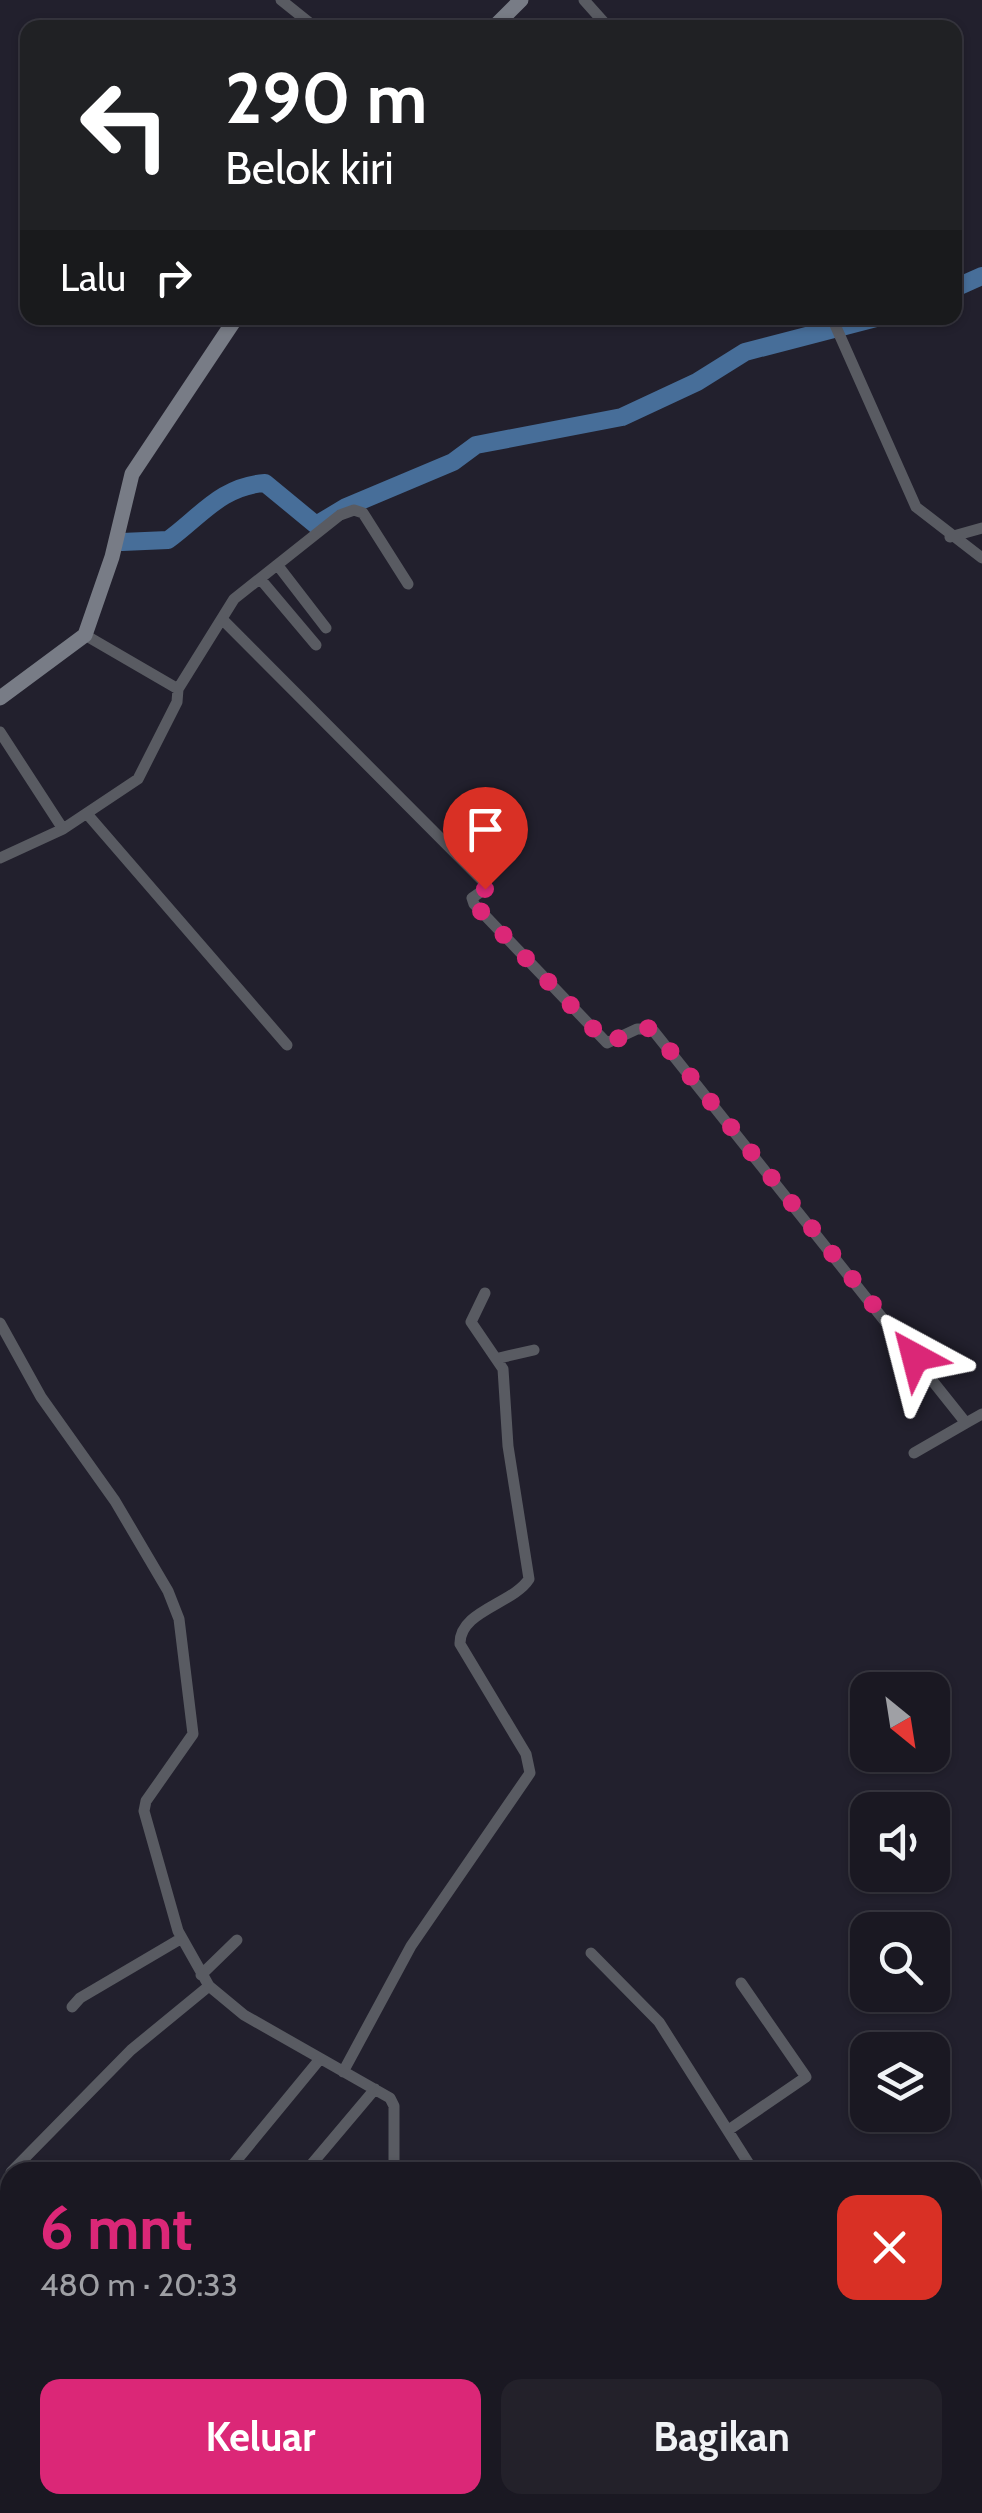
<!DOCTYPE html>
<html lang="id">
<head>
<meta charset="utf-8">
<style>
	body { margin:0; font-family:Cabin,sans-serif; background:#23212a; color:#f1f3f6; height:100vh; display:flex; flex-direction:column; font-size:38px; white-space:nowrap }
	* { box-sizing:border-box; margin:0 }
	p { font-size:32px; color:#9fa0a5 }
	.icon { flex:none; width:55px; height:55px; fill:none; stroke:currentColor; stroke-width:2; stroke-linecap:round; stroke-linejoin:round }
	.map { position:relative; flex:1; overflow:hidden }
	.drawer { position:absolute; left:0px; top:2162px; width:982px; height:352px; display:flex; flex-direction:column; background:#1a1822; border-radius:30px 30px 0 0; box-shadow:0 2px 8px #0004,0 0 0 2px #383740 }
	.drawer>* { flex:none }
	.banner { position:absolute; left:20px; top:20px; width:942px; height:305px; border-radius:20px; box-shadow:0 2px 8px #0004,0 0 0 2px #383740; background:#202124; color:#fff; overflow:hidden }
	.needle { width:65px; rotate:150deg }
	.buttons { position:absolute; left:850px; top:1672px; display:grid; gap:20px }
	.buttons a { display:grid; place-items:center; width:100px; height:100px; border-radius:20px; background:#1a1822; box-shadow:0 2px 8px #0004,0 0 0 2px #383740; font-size:50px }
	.pin { position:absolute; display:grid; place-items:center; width:85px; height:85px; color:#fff; margin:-102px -42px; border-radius:50% 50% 50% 0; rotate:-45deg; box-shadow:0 0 10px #0007 }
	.pin .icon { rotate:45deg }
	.me { position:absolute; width:110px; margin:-55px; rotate:322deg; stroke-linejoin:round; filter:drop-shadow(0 0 8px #0008) }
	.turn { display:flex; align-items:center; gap:35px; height:210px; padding:0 40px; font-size:45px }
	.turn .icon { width:130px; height:130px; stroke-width:2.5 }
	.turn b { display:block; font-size:70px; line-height:85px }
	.then { display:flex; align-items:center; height:95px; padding:0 40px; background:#0003; gap:20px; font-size:38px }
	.round { display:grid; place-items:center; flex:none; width:105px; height:105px; border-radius:20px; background:#23212a }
	.overview { display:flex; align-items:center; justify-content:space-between; height:170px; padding:0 40px }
	h1 { font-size:60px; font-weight:700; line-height:75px; color:#db2777 }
	.action { display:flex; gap:20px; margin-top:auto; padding:20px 40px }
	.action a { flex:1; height:115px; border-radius:20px; background:#db2777; color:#fff; font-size:40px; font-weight:700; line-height:115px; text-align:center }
	.action a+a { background:#23212a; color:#f1f3f6 }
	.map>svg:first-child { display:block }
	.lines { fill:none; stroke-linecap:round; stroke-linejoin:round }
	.river { stroke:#476e99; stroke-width:18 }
	.street { stroke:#595b62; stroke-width:11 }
	.secondary { stroke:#787c86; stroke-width:15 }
	.route { stroke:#db2777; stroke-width:18; stroke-dasharray:0 32.4 }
</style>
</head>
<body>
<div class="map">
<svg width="982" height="2513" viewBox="0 0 982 2513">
	<rect width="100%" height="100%" fill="#22202d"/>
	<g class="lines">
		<!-- river -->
		<path class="river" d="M955 288 982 276
			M122 542 168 540C200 517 221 486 265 483L316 525 346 507 453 462 476 445 622 417 697 382 745 352 876 318"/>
		<!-- street -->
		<path class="street" d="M281 0 316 28
			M584 0 609 28
			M832 318 916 507 982 558
			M950 537 982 528
			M279 567 326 628
			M262 581 316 645
			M222 619 483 881 485 889 472 898 474 904 607 1043 637 1029H652L966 1423 982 1414
			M85 635 178 689
			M0 732 63 829
			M88 815 287 1045
			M0 858 63 829 138 779 177 702 178 689 234 599 340 515 354 510 363 513 408 584
			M0 1323 41 1397 115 1501 168 1591 179 1619 193 1734 146 1801 144 1811 178 1931 209 1986 244 2015 390 2098 394 2106V2172
			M499 1358 534 1350
			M914 1453 966 1423
			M591 1953 659 2022 754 2172
			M201 1975 237 1940
			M72 2007 80 1998 182 1938
			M343 2072 411 1946 530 1773 526 1754 460 1644C459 1611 513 1604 529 1579L508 1446 503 1369 471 1322 485 1293
			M730 2129 806 2077 741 1983
			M11 2172 131 2050 209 1986
			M227 2172 320 2059
			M305 2172 375 2089
			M354 2505 359 2513
			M442 2505 447 2513"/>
		<!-- secondary -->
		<path class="secondary" d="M493 28 521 0
			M0 698 85 635 112 557 132 474 236 318
			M972 2203 982 2196
			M494 2513 507 2505"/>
	</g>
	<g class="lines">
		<!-- route -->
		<path class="route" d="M485 889 472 898 474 904 607 1043 646 1027 655 1032 915 1357"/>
	</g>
</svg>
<div class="buttons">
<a><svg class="needle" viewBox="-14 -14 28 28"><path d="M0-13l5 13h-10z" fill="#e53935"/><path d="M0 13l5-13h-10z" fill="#9fa0a5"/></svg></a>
<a><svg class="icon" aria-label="sound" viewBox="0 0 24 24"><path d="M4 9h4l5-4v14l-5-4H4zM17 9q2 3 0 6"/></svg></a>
<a><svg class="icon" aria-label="search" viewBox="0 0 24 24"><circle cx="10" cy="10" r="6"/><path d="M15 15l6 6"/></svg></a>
<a><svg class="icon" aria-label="layers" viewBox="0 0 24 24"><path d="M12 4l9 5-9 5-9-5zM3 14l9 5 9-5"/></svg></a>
</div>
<div class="pin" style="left:485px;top:889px;background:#d93025"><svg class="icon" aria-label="arrive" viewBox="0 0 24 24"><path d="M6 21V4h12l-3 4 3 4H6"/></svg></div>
<svg class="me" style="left:915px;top:1357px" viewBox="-20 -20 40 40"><path d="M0-17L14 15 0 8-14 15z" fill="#db2777" stroke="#fff" stroke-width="4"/></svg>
<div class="banner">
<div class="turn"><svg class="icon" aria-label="left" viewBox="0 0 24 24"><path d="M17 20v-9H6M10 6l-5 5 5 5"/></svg><div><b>290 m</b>Belok kiri</div></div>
<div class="then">Lalu<svg class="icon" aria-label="right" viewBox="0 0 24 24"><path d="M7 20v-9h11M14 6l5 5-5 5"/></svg></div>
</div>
<section class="drawer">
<div class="overview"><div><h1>6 mnt</h1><p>480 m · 20:33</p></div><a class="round" style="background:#d93025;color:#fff"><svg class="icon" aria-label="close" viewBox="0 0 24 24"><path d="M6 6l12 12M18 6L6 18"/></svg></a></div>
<div class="action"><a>Keluar</a><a>Bagikan</a></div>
</section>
</div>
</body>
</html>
